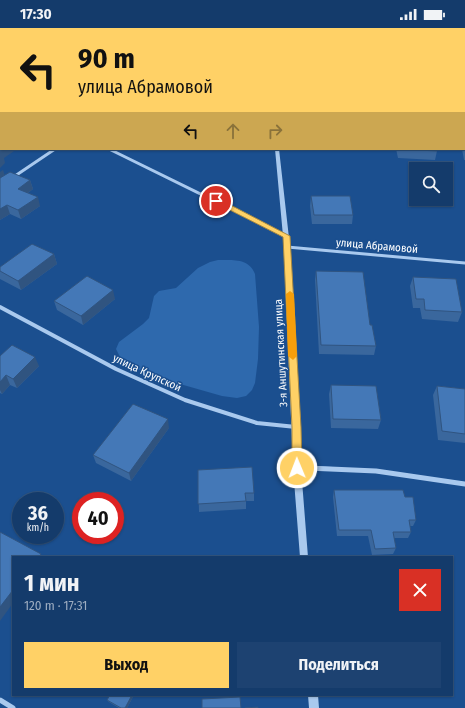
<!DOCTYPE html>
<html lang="ru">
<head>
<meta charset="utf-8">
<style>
	body { margin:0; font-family:"Fira Sans Condensed",sans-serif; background:#1d4271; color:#f1f3f6; height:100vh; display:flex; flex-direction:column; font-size:15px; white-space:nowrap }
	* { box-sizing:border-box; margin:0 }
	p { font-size:13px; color:#9dadc1 }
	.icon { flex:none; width:22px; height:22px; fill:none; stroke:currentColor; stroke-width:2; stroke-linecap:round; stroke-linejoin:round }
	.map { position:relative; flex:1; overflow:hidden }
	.drawer { position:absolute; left:12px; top:528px; width:441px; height:140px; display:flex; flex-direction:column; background:#143b6b; border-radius:0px; box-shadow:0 1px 3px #0004,0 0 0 1px #33557e }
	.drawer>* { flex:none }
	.guide { position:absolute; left:0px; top:0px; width:465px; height:122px; box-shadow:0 1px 3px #0004,0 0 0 1px #33557e; background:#ffd166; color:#111; overflow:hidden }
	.fabs { position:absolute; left:409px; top:134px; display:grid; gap:8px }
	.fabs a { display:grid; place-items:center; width:44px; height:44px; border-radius:0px; background:#143b6b; box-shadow:0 1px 3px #0004,0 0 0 1px #33557e; font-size:20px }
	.speed { position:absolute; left:12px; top:464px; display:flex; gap:8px; font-size:20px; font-weight:700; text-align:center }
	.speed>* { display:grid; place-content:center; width:52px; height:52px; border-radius:50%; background:#143b6b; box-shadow:0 1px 3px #0004,0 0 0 1px #33557e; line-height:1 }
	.speed small { font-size:10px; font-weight:400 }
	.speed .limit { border:6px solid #d22; background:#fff; color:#111 }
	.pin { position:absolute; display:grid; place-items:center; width:34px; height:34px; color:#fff; margin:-17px; border:2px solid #fff; border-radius:50%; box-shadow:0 1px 4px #0007 }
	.me { position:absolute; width:44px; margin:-22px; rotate:359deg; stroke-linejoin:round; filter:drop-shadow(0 0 3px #0008) }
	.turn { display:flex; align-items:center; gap:14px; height:84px; padding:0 12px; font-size:18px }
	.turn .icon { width:52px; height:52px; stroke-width:2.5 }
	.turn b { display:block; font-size:28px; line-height:34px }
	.lanes { display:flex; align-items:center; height:38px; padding:0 12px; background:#0003; justify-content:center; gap:20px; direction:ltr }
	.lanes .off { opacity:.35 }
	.round { display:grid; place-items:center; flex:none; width:42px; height:42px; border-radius:0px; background:#1d4271 }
	.summary { display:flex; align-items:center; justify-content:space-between; height:68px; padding:0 12px }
	h1 { font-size:24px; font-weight:700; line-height:30px }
	.action { display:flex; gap:8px; margin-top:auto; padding:8px 12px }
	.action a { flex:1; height:46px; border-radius:0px; background:#ffd166; color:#111; font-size:16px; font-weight:700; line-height:46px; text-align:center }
	.action a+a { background:#1d4271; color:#f1f3f6 }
	.status { display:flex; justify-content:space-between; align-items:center; height:28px; padding:0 20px; background:#143b6b; direction:ltr }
	.status svg { height:11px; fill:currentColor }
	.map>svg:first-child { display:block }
	.green { fill:#2e69ad }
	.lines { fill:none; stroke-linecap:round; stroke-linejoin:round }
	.minor-far2 { stroke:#a9c9ee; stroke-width:3 }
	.minor-far1 { stroke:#a9c9ee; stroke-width:4 }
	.minor { stroke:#a9c9ee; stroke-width:5 }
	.tertiary { fill:#a9c9ee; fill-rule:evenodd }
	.wall { fill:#3a679d }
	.shaded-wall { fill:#305480 }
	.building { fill:#4478b7; stroke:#305480 }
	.route { fill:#ffd166; stroke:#a68842 }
	.slow { fill:#f59e0b }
	.labels { text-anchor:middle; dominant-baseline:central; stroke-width:3; stroke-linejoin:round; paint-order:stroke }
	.street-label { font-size:11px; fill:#fff; stroke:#1b4f8f }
</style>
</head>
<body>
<div class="status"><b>17:30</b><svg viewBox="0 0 49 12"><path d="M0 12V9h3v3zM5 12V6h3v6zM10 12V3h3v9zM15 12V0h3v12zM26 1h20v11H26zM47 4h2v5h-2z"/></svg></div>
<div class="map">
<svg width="465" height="680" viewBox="0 0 465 680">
	<rect width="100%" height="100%" fill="#1b4f8f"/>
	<!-- green -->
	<path class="green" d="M218 232C233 232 249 230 255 246L259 299 258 331 255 355 252 362 246 368 237 370 222 368 159 350 132 339 120 329 116 321 119 314 143 296 149 290 154 268 159 263 176 260 198 240 210 234Z"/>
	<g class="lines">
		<!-- minor-far2 -->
		<path class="minor-far2" d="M109 121 286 208
			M12 150 55 121
			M287 219 465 235"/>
		<!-- minor-far1 -->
		<path class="minor-far1" d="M0 279 116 341 185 372 257 395 296 399
			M297 440 333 441"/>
		<!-- minor -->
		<path class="minor" d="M307 440 376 443 465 456
			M0 672 13 680"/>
		<!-- tertiary -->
		<path class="tertiary" d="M266 0H270V1H266Z
			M275 121H279L290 219 301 440 308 529H300L293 440 284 219Z
			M308 667H318L319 680H309Z"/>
	</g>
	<!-- wall -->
	<path class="wall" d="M170 0H249L246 1H172Z
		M364 0H465V27H464V1H364Z
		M464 47 465 50V132H464L462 121H464Z
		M396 121H437V123L435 132 398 130Z
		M4 147 30 152 33 161 28 165 40 178 21 191 10 186 0 192Z
		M311 168 353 187 352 196H312L310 178Z
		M54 226 57 236 21 262 0 251V239Z
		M316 243 376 318 374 327 319 326 315 252Z
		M413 249 462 284 458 294 422 291 420 280H413L410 258Z
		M115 271 83 297 57 282 54 273Z
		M0 328 39 338 17 360 10 357 2 366 0 365Z
		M331 357 381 392 378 401 331 400 329 366Z
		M437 358 465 361V415L438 412 433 367Z
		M169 400 131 453 96 435 93 427Z
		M198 442 254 465V473H246V481L199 484Z
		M334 462 405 469 416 492 413 498H410L411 504 408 510H394L396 520 393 526 372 527 368 508H337L333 469Z
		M110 667H134L127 680H119L109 674 107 672Z
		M198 667H209V669Z"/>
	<!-- shaded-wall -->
	<path class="shaded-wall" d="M47 0H78L74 1H44Z
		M226 0H249L246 1H222Z
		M1 12V21H0V13Z
		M2 121H17L4 130 5 135 0 140V122Z
		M3 142 6 151 0 155V144Z
		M30 152 33 161 21 170 18 161Z
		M38 169 40 178 21 191 18 182Z
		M7 177 10 186 0 192V181Z
		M54 226 57 236 21 262 18 253Z
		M113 262 115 271 83 297 81 288Z
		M35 329 39 338 17 360 13 351Z
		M6 347 10 357 2 366 0 362V354Z
		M168 391 169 400 131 453 129 445Z
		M13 562V575L0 593V579Z
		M132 667H134L127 680H125Z"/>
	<!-- building -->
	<path class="building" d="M0 0H47L44 1H1V12L0 13Z
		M182 0H226L222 1H183Z
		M367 0H465V19H464V1H367Z
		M464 47 465 50V114L464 111Z
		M0 105H1V121H2L0 122Z
		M400 121H437V123Z
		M10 144 30 152 18 161 38 169 18 182 7 177 0 181V150Z
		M311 168H350L353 187H314Z
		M32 216 54 226 18 253 0 243V239Z
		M316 243 363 244 370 297H372L376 318 321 317Z
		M87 248 113 262 81 288 54 273Z
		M413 249 456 251 462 284 425 282 424 271H416Z
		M12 317 35 329 13 351 6 347 0 354V328Z
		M331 357 376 358 381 392 333 391Z
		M437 358 465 361V406L442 403Z
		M133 376 168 391 129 445 93 427Z
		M252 439 254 465H245L246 473 198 476V442Z
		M334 462H403L405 469H413L416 492H409L411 504H393L396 520 375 521 371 502H339Z
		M0 504 41 526 39 529H13V562L0 579Z
		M110 667H132L125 680H121L107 672Z
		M240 669 241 680H202V671Z
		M258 679V680H245Z"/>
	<!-- route -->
	<path class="route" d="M214 171H219L290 208 301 399 302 440 301 443 297 444 294 443 292 440V399L283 209 214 174Z"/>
	<!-- slow -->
	<path class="slow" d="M290 263 294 266 297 328 293 332 288 328 286 266Z"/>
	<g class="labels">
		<!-- street labels -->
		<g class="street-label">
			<text transform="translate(377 218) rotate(5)">улица Абрамовой</text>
			<text transform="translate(281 325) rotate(-93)">3-я Аншутинская улица</text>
			<text transform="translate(147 345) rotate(25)">улица Крупской</text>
		</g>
	</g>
</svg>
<div class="fabs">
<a><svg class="icon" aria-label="search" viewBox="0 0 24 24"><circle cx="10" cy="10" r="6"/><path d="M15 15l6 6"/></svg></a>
</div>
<div class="speed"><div>36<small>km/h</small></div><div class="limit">40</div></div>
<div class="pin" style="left:216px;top:173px;background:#d93025"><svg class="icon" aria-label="arrive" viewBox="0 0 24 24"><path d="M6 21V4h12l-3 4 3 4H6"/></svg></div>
<svg class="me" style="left:297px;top:440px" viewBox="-20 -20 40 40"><circle r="17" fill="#ffd166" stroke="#fff" stroke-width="3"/><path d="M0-11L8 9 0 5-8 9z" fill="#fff"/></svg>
<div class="guide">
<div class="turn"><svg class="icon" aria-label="left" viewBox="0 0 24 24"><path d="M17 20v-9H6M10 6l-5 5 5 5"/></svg><div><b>90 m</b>улица Абрамовой</div></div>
<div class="lanes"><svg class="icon" aria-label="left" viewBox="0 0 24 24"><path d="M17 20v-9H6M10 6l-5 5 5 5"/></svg><svg class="icon off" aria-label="ahead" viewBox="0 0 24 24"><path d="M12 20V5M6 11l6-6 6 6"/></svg><svg class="icon off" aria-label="right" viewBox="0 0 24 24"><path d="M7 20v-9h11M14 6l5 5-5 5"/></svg></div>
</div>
<section class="drawer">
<div class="summary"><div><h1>1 мин</h1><p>120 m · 17:31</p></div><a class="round" style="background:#d93025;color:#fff"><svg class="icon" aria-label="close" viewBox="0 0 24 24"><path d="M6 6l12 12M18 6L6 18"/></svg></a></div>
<div class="action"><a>Выход</a><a>Поделиться</a></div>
</section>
</div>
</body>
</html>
